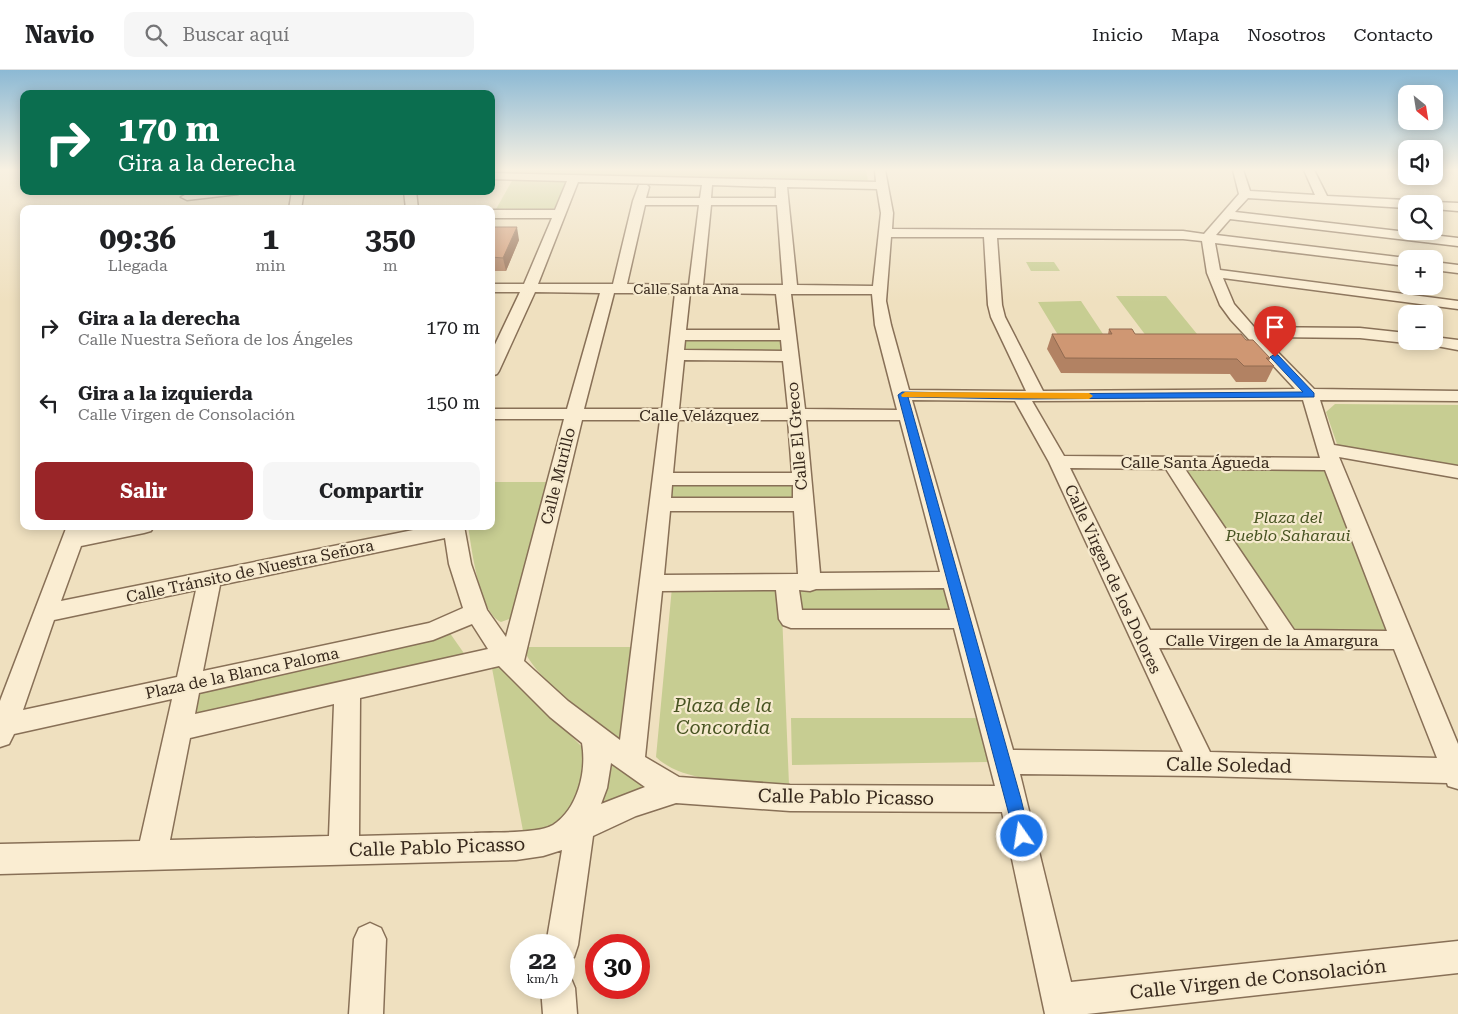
<!DOCTYPE html>
<html lang="es">
<head>
<meta charset="utf-8">
<style>
	body { margin:0; font-family:"Roboto Serif",serif; background:#f6f6f6; color:#202124; height:100vh; display:flex; flex-direction:column; font-size:19px; white-space:nowrap }
	* { box-sizing:border-box; margin:0 }
	p { font-size:16px; color:#757577 }
	.icon { flex:none; width:28px; height:28px; fill:none; stroke:currentColor; stroke-width:2; stroke-linecap:round; stroke-linejoin:round }
	.map { position:relative; flex:1; overflow:hidden }
	.sheet { position:absolute; left:20px; top:135px; width:475px; height:325px; display:flex; flex-direction:column; background:#fff; border-radius:10px; box-shadow:0 2px 12px #0003 }
	.sheet>* { flex:none }
	.top-card { position:absolute; left:20px; top:20px; width:475px; height:105px; border-radius:10px; box-shadow:0 2px 12px #0003; background:#0b6e4f; color:#fff; overflow:hidden }
	.needle { width:32px; rotate:150deg }
	.tools { position:absolute; left:1398px; top:15px; display:grid; gap:10px }
	.tools a { display:grid; place-items:center; width:45px; height:45px; border-radius:10px; background:#fff; box-shadow:0 2px 12px #0003; font-size:25px }
	.speed { position:absolute; left:510px; top:864px; display:flex; gap:10px; font-size:25px; font-weight:700; text-align:center }
	.speed>* { display:grid; place-content:center; width:65px; height:65px; border-radius:50%; background:#fff; box-shadow:0 2px 12px #0003; line-height:1 }
	.speed small { font-size:12px; font-weight:400 }
	.speed .limit { border:8px solid #d22; background:#fff; color:#111 }
	.pin { position:absolute; display:grid; place-items:center; width:42px; height:42px; color:#fff; margin:-51px -21px; border-radius:50% 50% 50% 0; rotate:-45deg; box-shadow:0 0 5px #0007 }
	.pin .icon { rotate:45deg }
	.me { position:absolute; width:55px; margin:-28px; rotate:347deg; stroke-linejoin:round; filter:drop-shadow(0 0 4px #0008) }
	.turn { display:flex; align-items:center; gap:18px; height:105px; padding:0 15px; font-size:22px }
	.turn .icon { width:65px; height:65px; stroke-width:2.5 }
	.turn b { display:block; font-size:35px; line-height:42px }
	.eta { display:flex; justify-content:space-evenly; align-items:center; height:85px; text-align:center }
	.eta b { font-size:30px; font-weight:700; line-height:35px }
	.cta { display:flex; gap:10px; margin-top:auto; padding:10px 15px }
	.cta a { flex:1; height:58px; border-radius:10px; background:#992528; color:#fff; font-size:20px; font-weight:700; line-height:58px; text-align:center }
	.cta a+a { background:#f6f6f6; color:#202124 }
	ul { padding:0; list-style:none }
	li { display:flex; align-items:center; gap:15px; height:75px; padding:0 15px }
	li div { flex:1 }
	li b { display:block; font-size:19px }
	li em { font-style:normal }
	header { display:flex; align-items:center; gap:30px; box-sizing:border-box; height:70px; padding:0 25px; background:#fff; border-bottom:1px solid #e0e0e0 }
	header strong { font-size:24px }
	nav { display:flex; gap:28px; margin-inline-start:auto; font-size:18px }
	.search { width:350px; height:45px; background:#f6f6f6; display:flex; align-items:center; gap:12px; box-sizing:border-box; padding:0 18px; border-radius:10px; color:#757577; font-size:19px }
	.map>svg:first-child { display:block }
	.green { fill:#c7cd92 }
	.lines { fill:none; stroke-linecap:round; stroke-linejoin:round }
	.street-casing { stroke:#887057; stroke-width:3 }
	.street { fill:#faedd2; fill-rule:evenodd }
	.wall { fill:#b28263 }
	.shaded-wall { fill:#916a50 }
	.building { fill:#cf9773; stroke:#916a50 }
	.route { fill:#1a73e8; stroke:#114b97 }
	.slow { fill:#f59e0b }
	.labels { text-anchor:middle; dominant-baseline:central; stroke-width:4.5; stroke-linejoin:round; paint-order:stroke }
	.far-street-label { font-size:14px; fill:#37281c; stroke:#f6eace }
	.street-label { font-size:16px; fill:#37281c; stroke:#f6eace }
	.park-label { font-size:16px; font-style:italic; fill:#485422; stroke:#f6eace }
	.near-park-label { font-size:19px; font-style:italic; fill:#485422; stroke:#f6eace }
	.near-street-label { font-size:19px; fill:#37281c; stroke:#f6eace }
</style>
</head>
<body>
<header>
<strong>Navio</strong>
<div class="search"><svg class="icon" aria-label="search" viewBox="0 0 24 24"><circle cx="10" cy="10" r="6"/><path d="M15 15l6 6"/></svg>Buscar aquí</div>
<nav><a>Inicio</a><a>Mapa</a><a>Nosotros</a><a>Contacto</a></nav>
</header>
<div class="map">
<svg width="1458" height="944" viewBox="0 0 1458 944">
	<rect width="100%" height="100%" fill="#efe0bf"/>
	<!-- green -->
	<path class="green" d="M491 100H866L868 111 491 103Z
		M513 109 567 111 553 141H495Z
		M1026 192H1054L1060 201H1031Z
		M1116 226H1166L1206 275H1153Z
		M1081 231 1107 270H1061L1038 232Z
		M686 267 783 268 784 283H684Z
		M1335 334 1458 335V397L1338 377 1326 342Z
		M1187 394 1314 396 1330 404 1389 561 1292 559 1182 400Z
		M491 412H546L515 542 512 548 501 552C479 542 472 480 468 456H491Z
		M666 412H797L798 432 664 431Z
		M945 515 952 544 795 545 793 517Z
		M672 517 781 518 789 715C752 714 683 714 656 687Z
		M447 559 468 589 187 655 194 617Z
		M523 577H637L625 665 619 668 610 664C586 644 532 606 523 577Z
		M498 591 584 679 587 711 563 754 524 766 491 593Z
		M791 648H977L988 692 792 695Z
		M611 689 647 717 598 740Z"/>
	<g class="lines">
		<!-- street casing -->
		<g class="street-casing">
			<path id="street" d="M875 100H885L893 143 892 159 1183 161 1204 164 1239 124 1233 100H1243L1250 121 1315 125 1304 100H1314L1327 126 1406 130 1412 134H1406V138L1248 128 1235 142 1458 168V176L1230 149 1216 165 1406 188 1409 189H1406V196L1215 173 1220 200 1458 231V239L1223 208 1234 234 1254 257 1360 258 1406 263V271H1412L1406 273 1360 268 1263 267 1314 319 1458 321V331L1320 330 1334 375 1458 396V408L1339 387 1458 674V719L1448 716 1447 713 1202 706 1020 704 1071 912 1458 871V903L1087 944H1045L1002 742 790 741 676 733 636 746 593 766 578 875 574 887 564 891V875H546L562 780 543 786 516 790 0 804V774L140 771 172 629 14 664 9 674 0 677V631L67 456H87L86 460 106 456H154L151 461 144 463 81 476 61 531 433 456H464L471 494 487 540 506 567 564 349H491V339H567L600 223 535 222 499 301 497 304 491 306V283L520 222H491V214H524L552 148H491V140H555L567 111 491 109V103L876 112ZM578 112 702 115 700 128H646L649 117 647 115H639L633 131 613 214H538ZM712 115 776 117V128H711ZM787 117 877 119 881 143 873 216 797 215ZM645 135H699L689 215 627 214ZM711 135H777L783 215H703ZM891 167H984L988 235 991 247 1026 321 909 320 891 255 886 231ZM997 168 1183 169 1202 171 1207 203 1220 235 1231 250 1295 319 1043 321 1005 247 1002 235ZM614 223H675L662 339H584ZM690 223 776 224 780 260H686ZM791 224H872L875 255 897 340 805 339ZM685 270H781L782 281 684 280ZM684 290 783 291 788 339H679ZM912 330 1015 331 1049 392 1183 682 1013 680ZM1303 330 1320 388 1064 386 1032 331ZM582 350H660L620 670 568 631 524 591ZM678 350H788L792 403H673ZM806 350H900L940 502 820 503ZM1070 398 1166 399 1269 560H1150ZM1185 399 1325 400 1387 561 1294 560ZM672 415H793V428H671ZM670 441H794L798 504 664 505ZM445 468 449 494 463 538 429 553 203 601 220 515ZM944 518 950 540H802L799 520 810 521 816 519ZM196 520 177 607 23 640 54 550ZM776 520 779 549 783 555 791 558H954L995 716 790 715 679 707 645 687 662 521ZM472 554 488 579 195 644 199 623 433 570ZM1159 578 1394 579 1437 688 1210 682ZM499 596 550 647 582 673C587 701 578 739 553 755 538 764 492 762 474 763 435 764 397 765 359 766L360 628ZM334 634 329 766 170 770 190 668ZM611 693 645 717 601 734 607 718Z
				M207 121H243L238 124 187 130 181 127 187 124Z
				M292 121H304L301 139H289Z
				M404 121H416L418 139H406Z
				M1434 132 1458 133V141L1434 139V134H1430Z
				M1434 192 1458 195V203L1434 200Z
				M1434 267 1458 270V280L1426 274 1424 271H1434Z
				M370 853 381 858 386 869 383 944H349L354 869 359 858Z
				M564 903 570 906 575 918 577 944H543L541 918H564Z"/>
		</g>
		<!-- street -->
		<use href="#street" class="street"/>
	</g>
	<!-- wall -->
	<path class="wall" d="M491 157 519 170 506 201H491Z
		M1109 259 1135 264 1246 270 1270 288 1269 291 1274 296 1266 312H1236L1230 304 1061 303 1047 279 1052 264H1108Z"/>
	<!-- shaded-wall -->
	<path class="shaded-wall" d="M517 157 519 170 506 201 503 188Z"/>
	<!-- building -->
	<path class="building" d="M491 157H517L503 188 491 187Z
		M1109 259H1132L1135 264H1241L1246 270H1253L1270 288H1266L1274 296H1244L1237 289 1065 288 1052 264H1112Z"/>
	<!-- sky -->
	<linearGradient id="sky" x2="0" y2="1"><stop stop-color="#8cb9d4"/><stop offset="0.43" stop-color="#f8f1e2"/><stop offset="1" stop-color="#f8f1e2" stop-opacity="0"/></linearGradient>
	<rect width="1458" height="232" fill="url(#sky)"/>
	<!-- route -->
	<path class="route" d="M1275 284 1278 285 1314 323V327L1021 329 908 327 1021 729 1030 766 1027 771 1022 773 1016 771 898 325 902 322 1021 324 1303 322 1272 289 1270 287Z"/>
	<!-- slow -->
	<path class="slow" d="M905 322 1089 323 1093 326 1089 329 902 327 901 325Z"/>
	<g class="labels">
		<!-- far-street labels -->
		<g class="far-street-label">
			<text x="686" y="219">Calle Santa Ana</text>
		</g>
		<!-- street labels -->
		<g class="street-label">
			<text x="699" y="345">Calle Velázquez</text>
			<text transform="translate(797 366) rotate(-95)">Calle El Greco</text>
			<text x="1195" y="392">Calle Santa Águeda</text>
			<text transform="translate(558 406) rotate(-76)">Calle Murillo</text>
			<text transform="translate(250 501) rotate(-12)">Calle Tránsito de Nuestra Señora</text>
			<text transform="translate(1113 509) rotate(65)">Calle Virgen de los Dolores</text>
			<text x="1272" y="570">Calle Virgen de la Amargura</text>
			<text transform="translate(242 603) rotate(-12)">Plaza de la Blanca Paloma</text>
		</g>
		<!-- park labels -->
		<g class="park-label">
			<text x="1288" y="447">Plaza del<tspan x="1288" dy="18">Pueblo Saharaui</tspan></text>
		</g>
		<!-- near-park labels -->
		<g class="near-park-label">
			<text x="723" y="635">Plaza de la<tspan x="723" dy="22">Concordia</tspan></text>
		</g>
		<!-- near-street labels -->
		<g class="near-street-label">
			<text transform="translate(1229 695) rotate(1)">Calle Soledad</text>
			<text transform="translate(846 727) rotate(1)">Calle Pablo Picasso</text>
			<text transform="translate(437 777) rotate(-2)">Calle Pablo Picasso</text>
			<text transform="translate(1258 909) rotate(-6)">Calle Virgen de Consolación</text>
		</g>
	</g>
</svg>
<div class="tools">
<a><svg class="needle" viewBox="-14 -14 28 28"><path d="M0-13l5 13h-10z" fill="#e53935"/><path d="M0 13l5-13h-10z" fill="#757577"/></svg></a>
<a><svg class="icon" aria-label="sound" viewBox="0 0 24 24"><path d="M4 9h4l5-4v14l-5-4H4zM17 9q2 3 0 6"/></svg></a>
<a><svg class="icon" aria-label="search" viewBox="0 0 24 24"><circle cx="10" cy="10" r="6"/><path d="M15 15l6 6"/></svg></a>
<a>+</a>
<a>−</a>
</div>
<div class="speed"><div>22<small>km/h</small></div><div class="limit">30</div></div>
<div class="pin" style="left:1275px;top:287px;background:#d93025"><svg class="icon" aria-label="arrive" viewBox="0 0 24 24"><path d="M6 21V4h12l-3 4 3 4H6"/></svg></div>
<svg class="me" style="left:1022px;top:766px" viewBox="-20 -20 40 40"><circle r="17" fill="#1a73e8" stroke="#fff" stroke-width="3"/><path d="M0-11L8 9 0 5-8 9z" fill="#fff"/></svg>
<div class="top-card">
<div class="turn"><svg class="icon" aria-label="right" viewBox="0 0 24 24"><path d="M7 20v-9h11M14 6l5 5-5 5"/></svg><div><b>170 m</b>Gira a la derecha</div></div>
</div>
<section class="sheet">
<div class="eta">
<div><b>09:36</b><p>Llegada</p></div>
<div><b>1</b><p>min</p></div>
<div><b>350</b><p>m</p></div>
</div>
<ul>
<li><svg class="icon" aria-label="right" viewBox="0 0 24 24"><path d="M7 20v-9h11M14 6l5 5-5 5"/></svg><div><b>Gira a la derecha</b><p>Calle Nuestra Señora de los Ángeles</p></div><em>170 m</em></li>
<li><svg class="icon" aria-label="left" viewBox="0 0 24 24"><path d="M17 20v-9H6M10 6l-5 5 5 5"/></svg><div><b>Gira a la izquierda</b><p>Calle Virgen de Consolación</p></div><em>150 m</em></li>
</ul>
<div class="cta"><a>Salir</a><a>Compartir</a></div>
</section>
</div>
</body>
</html>
